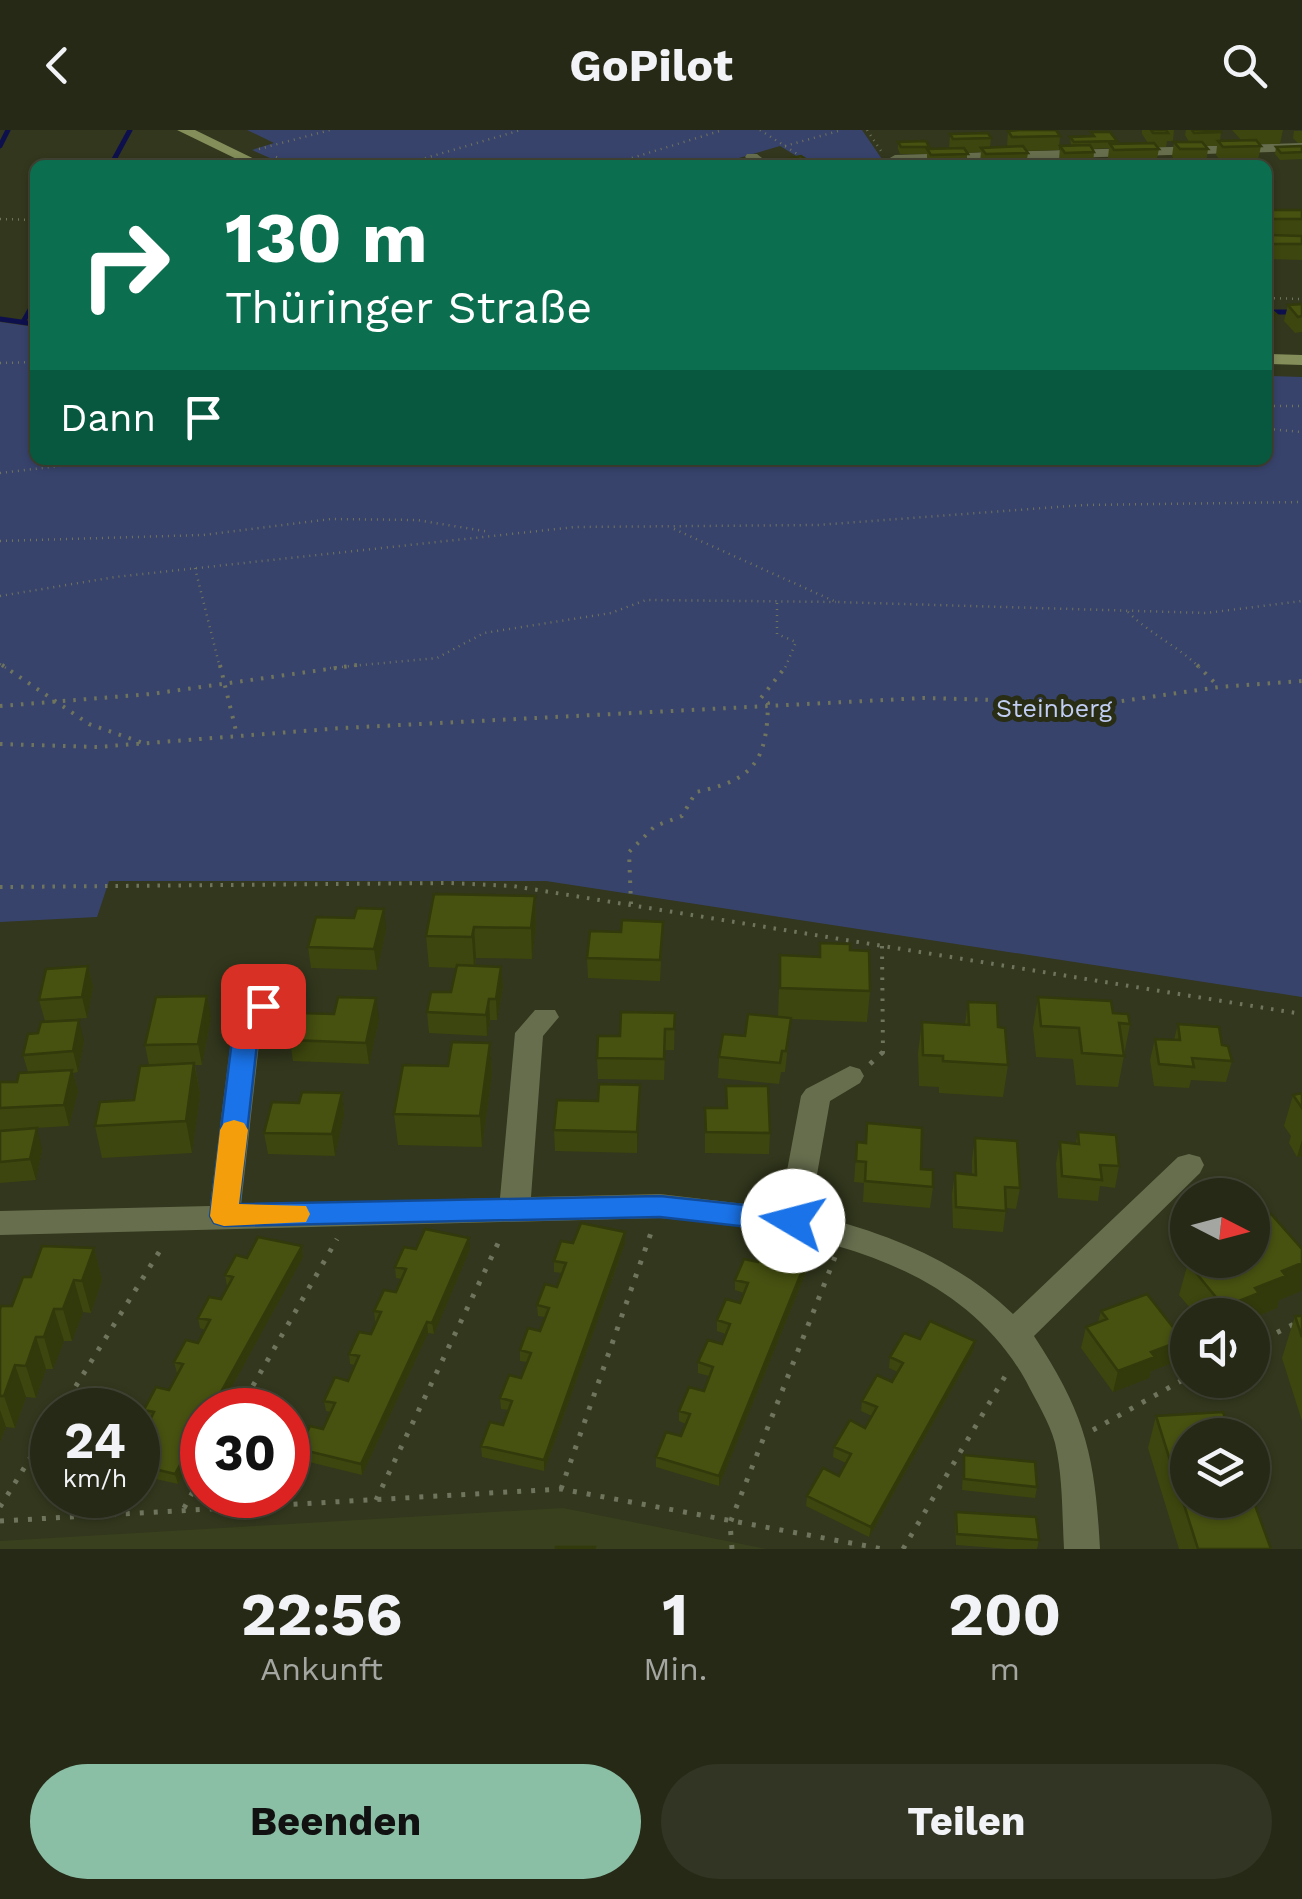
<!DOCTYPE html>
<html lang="de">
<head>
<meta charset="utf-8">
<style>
	body { margin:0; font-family:"Work Sans",sans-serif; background:#323523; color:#f1f3f6; height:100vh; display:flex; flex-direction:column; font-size:38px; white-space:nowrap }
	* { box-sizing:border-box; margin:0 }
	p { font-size:32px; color:#a4a6a1 }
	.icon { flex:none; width:55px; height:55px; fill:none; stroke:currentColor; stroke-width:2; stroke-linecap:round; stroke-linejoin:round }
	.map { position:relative; height:1419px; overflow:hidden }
	.panel { display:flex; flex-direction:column; background:#262916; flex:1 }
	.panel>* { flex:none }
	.banner { position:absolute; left:30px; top:30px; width:1242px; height:305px; border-radius:15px; box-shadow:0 2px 8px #0004,0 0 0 2px #424535; background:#0b6e4f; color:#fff; overflow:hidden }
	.needle { width:65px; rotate:96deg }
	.controls { position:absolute; left:1170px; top:1048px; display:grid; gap:20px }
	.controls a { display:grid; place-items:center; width:100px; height:100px; border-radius:50%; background:#262916; box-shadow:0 2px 8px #0004,0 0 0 2px #424535; font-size:50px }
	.speed { position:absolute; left:30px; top:1258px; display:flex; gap:20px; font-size:50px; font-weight:700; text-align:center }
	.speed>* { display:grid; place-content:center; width:130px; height:130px; border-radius:50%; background:#262916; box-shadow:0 2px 8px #0004,0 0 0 2px #424535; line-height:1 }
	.speed small { font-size:25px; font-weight:400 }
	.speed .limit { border:15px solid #d22; background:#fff; color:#111 }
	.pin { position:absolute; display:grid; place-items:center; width:85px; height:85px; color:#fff; margin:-42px; border-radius:20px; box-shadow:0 5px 15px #0006 }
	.me { position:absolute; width:110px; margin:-55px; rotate:278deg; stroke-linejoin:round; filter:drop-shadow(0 0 8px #0008) }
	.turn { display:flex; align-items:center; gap:35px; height:210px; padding:0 30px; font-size:45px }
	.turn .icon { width:130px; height:130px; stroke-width:2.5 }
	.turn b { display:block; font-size:70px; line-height:85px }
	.then { display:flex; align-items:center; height:95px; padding:0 30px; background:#0003; gap:20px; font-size:38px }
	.eta { display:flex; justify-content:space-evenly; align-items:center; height:170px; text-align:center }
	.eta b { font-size:60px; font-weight:700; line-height:70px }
	.primary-button { display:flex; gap:20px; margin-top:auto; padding:20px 30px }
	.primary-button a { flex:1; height:115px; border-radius:60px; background:#8abfa5; color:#111; font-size:40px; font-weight:700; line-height:115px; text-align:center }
	.primary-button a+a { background:#323523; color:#f1f3f6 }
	header { display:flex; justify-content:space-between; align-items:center; height:130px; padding:0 30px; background:#262916; font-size:45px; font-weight:700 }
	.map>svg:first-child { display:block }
	.built { fill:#39401e }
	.green { fill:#38436c }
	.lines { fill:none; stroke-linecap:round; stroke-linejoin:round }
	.stream { stroke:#0e104d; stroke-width:5 }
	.path-far2 { stroke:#6f745d; stroke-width:2.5; stroke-dasharray:1 5; stroke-linecap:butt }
	.path-far1 { stroke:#6f745d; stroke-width:4; stroke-dasharray:2.5 8; stroke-linecap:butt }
	.path { stroke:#6f745d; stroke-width:5; stroke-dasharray:4 10; stroke-linecap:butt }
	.minor { fill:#676e4e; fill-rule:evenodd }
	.secondary { fill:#838e5a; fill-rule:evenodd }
	.wall { fill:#3d460e }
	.shaded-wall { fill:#32390b }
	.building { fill:#475110; stroke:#32390b; stroke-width:2.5 }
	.route { fill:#1a73e8; stroke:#114b97; stroke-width:2.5 }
	.slow { fill:#f59e0b }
	.labels { text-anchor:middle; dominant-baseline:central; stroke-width:10; stroke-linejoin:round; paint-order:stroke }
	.park-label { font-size:25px; fill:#c1cdf3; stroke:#282d13 }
</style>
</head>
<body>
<header><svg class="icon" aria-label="back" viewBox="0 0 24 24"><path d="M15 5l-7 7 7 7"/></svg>GoPilot<svg class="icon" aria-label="search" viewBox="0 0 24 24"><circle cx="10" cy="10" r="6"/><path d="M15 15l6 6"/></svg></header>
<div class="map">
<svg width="1302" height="1419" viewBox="0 0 1302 1419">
	<rect width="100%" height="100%" fill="#32371d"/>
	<!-- built -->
	<path class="built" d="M563 1378 767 1419H0V1411Z"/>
	<!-- green -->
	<path class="green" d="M247 0H862L886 35H811L780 16 715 35H286L252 20 274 13Z
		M0 192 35 197V330H1268V246L1302 247V867L546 751H109L97 787 0 792Z"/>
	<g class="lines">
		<!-- stream -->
		<path class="stream" d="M0 16 8 0
			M111 35 130 0
			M1268 182H1302
			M0 189 35 194
			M23 192 35 171"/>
		<!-- path-far2 -->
		<path class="path-far2" d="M760 0 802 27
			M867 0 881 21
			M785 16 842 0
			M259 19 330 0
			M276 27 295 35
			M402 35 521 0
			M609 35 723 0
			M0 89 35 90
			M1268 168 1302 169
			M0 233 35 232
			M1268 276H1302
			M1268 299 1302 302
			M0 343 110 330
			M674 399 836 472 1206 483 1302 471
			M0 411 203 405 331 389 417 390 490 402
			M195 438 220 538
			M0 466 115 447 575 397 818 395 1084 375 1302 372
			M777 473V504L796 512 785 538
			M1128 482C1150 504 1178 516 1200 538
			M0 534 6 538
			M330 538 437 528 484 503 611 483 646 470 836 472"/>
		<!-- path-far1 -->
		<path class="path-far1" d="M2 535 89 594 143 613
			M220 535 237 605
			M1197 535 1219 557
			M0 576 151 564 357 535
			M0 614 97 617 342 598 923 568 1108 573 1219 557 1302 551
			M0 757 450 753 513 756 1302 884
			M631 774 629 722 655 696 682 686 696 662C754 650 767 631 768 573L761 568 787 535
			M882 816 883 924"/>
		<!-- path -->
		<path class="path" d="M870 934 883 922
			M1252 1215 1302 1190
			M61 1280 164 1114
			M239 1280 337 1109
			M1093 1300 1188 1247
			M561 1359 652 1100
			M376 1370 502 1105
			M0 1377 52 1293
			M184 1378 202 1345
			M0 1391 561 1359 883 1419
			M732 1419 730 1393 835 1127
			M903 1419 1007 1243"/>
		<!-- minor -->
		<path class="minor" d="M1302 13V21L895 33 888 29 895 25Z
			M747 24H757L771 35H755L745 27Z
			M263 866 273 868 277 875 261 896 241 1075 500 1068 515 903 535 880H555L559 887 543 906 531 1067 660 1064 780 1078 801 966 806 959 850 936 860 939 864 946 860 953 830 971 810 1084C886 1103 956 1129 1013 1184L1178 1027 1189 1024 1200 1027 1204 1035 1200 1043 1034 1206C1086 1285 1095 1326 1100 1419H1064C1062 1384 1063 1347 1055 1313 1049 1291 1036 1271 1026 1251 954 1122 794 1099 660 1088L0 1105V1081L210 1076 233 894 253 868Z"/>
		<!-- secondary -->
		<path class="secondary" d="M177 0H195L267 35H249Z
			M1268 224 1302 225V235L1268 234Z"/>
	</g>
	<!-- wall -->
	<path class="wall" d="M1014 0H1056L1060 6 1059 20 1026 21 1028 23 1026 35H982L980 32 981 22 967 23V35H927V24H900L898 19V12L929 17V19H949L950 4 991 8 990 17H1007L1008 1Z
		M1142 0H1174L1173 11H1167L1166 17H1157L1159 19 1156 33 1112 34 1108 28 1109 18 1092 19 1094 22 1093 35H1062L1059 30 1060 16 1071 15 1070 7 1091 6V2L1117 11 1116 14 1148 13 1142 4Z
		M1186 0H1220L1221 2 1220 11 1241 10 1232 0H1283L1280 14H1259L1261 16 1258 30 1221 31 1216 25 1217 16H1206L1208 19 1206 33 1177 34 1172 26 1174 12H1189L1185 5Z
		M1294 1H1302V13H1298L1293 8Z
		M1302 16V29L1280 30 1275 24 1276 17Z
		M1268 80H1302V130L1268 129Z
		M1302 174V202L1295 203 1284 191 1288 175Z
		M535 766 536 796 532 829 476 828 475 836 501 837 503 857 497 890H490L487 906 429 903 427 882 451 862 456 838 429 837 426 806Z
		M354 788 386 800 377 840 311 838 308 817Z
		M663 792 660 851 588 848 587 828Z
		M820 813 850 820 870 861 867 892 791 889 785 942H781L779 954 718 948 719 927 778 887 780 825 819 827Z
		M88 836 93 857 87 888 45 891 39 870Z
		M1038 867 1113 883 1130 894 1118 957 1076 955 1073 929 1036 927 1033 898Z
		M968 872 998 897 1008 935 1003 967 939 963V957L919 956 918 923 922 892 965 894Z
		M675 883 674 920H665L664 950 598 949 597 928 620 906Z
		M334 884 379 889 369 934 293 931 290 910Z
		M211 886 202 935H195L200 964 192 1023 102 1028 95 996 134 970 149 935 145 915Z
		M1178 894 1222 915 1232 931 1226 952 1191 950 1189 958 1154 956 1150 930 1155 909 1174 910Z
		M84 911 78 942 73 943 78 961 69 996 0 1000V952H17L28 942 23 925Z
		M490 913 492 944 482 1017 398 1015 394 984 448 936Z
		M640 955 637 1023 555 1021 554 1000 598 971Z
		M726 956 770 1003 769 1024 705 1023V978H726Z
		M342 963 344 984 335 1026 268 1024 264 1003 299 973Z
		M1302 963V1026L1297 1027 1289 1013 1291 1006 1284 996 1293 965Z
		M867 993 921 1039 933 1057 930 1078 863 1072 864 1053 854 1052 857 1012 866 1013Z
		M0 1001 42 1019 36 1050 0 1053Z
		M1078 1002 1119 1036 1115 1058 1100 1056 1098 1071 1058 1068 1056 1033 1060 1012 1076 1013Z
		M975 1008 1020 1058 1016 1079 1006 1078 1003 1102 953 1098 952 1064 955 1043 972 1044V1030Z
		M573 1113H625L544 1341 482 1327 481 1316 503 1295 509 1280 501 1279 500 1268 521 1248 527 1232 520 1231V1220L540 1201 545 1187 538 1186 537 1175 557 1157 562 1143 554 1142V1131Z
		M302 1116 303 1127 219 1280H202V1310L178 1354 138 1345V1308H141L150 1291 147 1290 144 1280 169 1260 178 1243H177L174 1232 198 1213 205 1200 200 1198 198 1188 221 1169 228 1156H227L225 1145 247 1128Z
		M94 1118 102 1150 91 1183 83 1182 72 1211H64L53 1239H46L36 1268 26 1267 15 1298 6 1297 0 1312V1179L12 1176 31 1147Z
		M416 1119H470L434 1204 428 1203 362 1345 301 1330 299 1319 323 1299 331 1282 326 1281 324 1271 348 1251 355 1235 350 1234 349 1224 371 1204 377 1192 375 1191 374 1181 396 1162 402 1149 396 1148 395 1137Z
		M758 1132 808 1137 719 1356 656 1337V1327L681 1306 686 1294 679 1291V1281L704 1261 709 1246 698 1243V1232L722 1214 726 1204 717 1201V1190L740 1173 744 1163 735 1160V1150Z
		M1188 1133 1301 1161 1279 1170 1277 1178 1252 1188V1185H1196L1179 1165Z
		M1101 1181 1177 1231 1151 1241 1149 1248 1113 1262 1081 1218 1086 1197 1098 1192Z
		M1295 1186H1302V1291L1282 1228Z
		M920 1209 973 1221 869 1407 806 1376 807 1366 839 1346 846 1333 833 1327 834 1317 865 1298 872 1286 861 1281 862 1271 892 1252 898 1242 889 1238 890 1227Z
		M1156 1286 1271 1419H1179L1148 1318Z
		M964 1325 1037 1357 1035 1368 962 1360Z
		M956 1382 1039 1410 1037 1419H1009L956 1415 955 1393Z"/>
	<!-- shaded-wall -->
	<path class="shaded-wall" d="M1276 184 1273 200 1268 201V185Z
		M535 766 536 796 532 829 531 798Z
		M384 779 386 800 377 840 374 819Z
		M474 797 476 828 474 838 472 807Z
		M88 836 93 857 87 888 82 867Z
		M501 837 503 857 497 890 496 869Z
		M207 866 211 886 202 935 198 914Z
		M376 868 379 889 369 934 366 913Z
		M489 869 490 890 487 906 486 885Z
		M79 890 84 911 78 942 73 921Z
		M490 913 492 944 482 1017 480 986Z
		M194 933 200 964 192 1023 186 991Z
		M72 940 78 961 69 996 64 975Z
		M640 955V976L637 1023V1002Z
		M342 963 344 984 335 1026 332 1004Z
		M37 998 42 1019 36 1050 30 1029Z
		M1302 1010V1026L1297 1027Z
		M625 1102V1113L544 1341V1330Z
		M469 1108 470 1119 434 1204 432 1193Z
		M302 1116 303 1127 219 1280H211Z
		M94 1118 102 1150 91 1183 82 1151Z
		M808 1126V1137L719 1356V1346Z
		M1302 1133 1301 1161 1279 1170 1277 1178 1252 1188V1185H1222L1224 1177 1282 1141Z
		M74 1150 83 1182 72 1211 63 1179Z
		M54 1179 64 1211 53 1239 44 1207Z
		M427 1192 428 1203 362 1345 361 1334Z
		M36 1207 46 1239 36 1268 26 1236Z
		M1183 1210 1177 1231 1151 1241 1149 1248 1113 1262 1118 1241 1151 1222Z
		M975 1211 973 1221 869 1407 871 1397Z
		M15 1235 26 1267 15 1298 4 1266Z
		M0 1280 6 1297 0 1312Z
		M202 1294V1310L178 1354 175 1344Z"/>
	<!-- building -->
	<path class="building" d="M1020 0H1056L1060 6 1012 7 1008 1Z
		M1151 0H1166L1168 3H1153Z
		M1192 0H1220L1221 2 1194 3Z
		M1091 2H1110L1117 11 1074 12 1070 7 1094 6Z
		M988 3 991 8 953 9 950 4Z
		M1256 10 1261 16 1223 17 1218 11Z
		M926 11 929 17H901L898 12Z
		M1174 12H1202L1208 19H1180Z
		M1154 13 1159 19 1114 20 1110 14Z
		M1090 15 1094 22 1065 23 1060 16Z
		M1023 16 1028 23 986 24 981 18Z
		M1302 16V22L1281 23 1276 17Z
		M964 18 968 24 931 25 927 19Z
		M801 26 813 34 791 35 782 30Z
		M741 29 755 34 723 35Z
		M1268 80H1302V89H1268Z
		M1268 105 1302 106V114H1268Z
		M1302 174V186L1298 187 1288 175Z
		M1268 177 1276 184 1268 185Z
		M434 764 535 766 531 798 474 797 472 807 426 806Z
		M357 778 384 779 374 819 308 817 316 787 354 788Z
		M622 790 663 792 660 830 587 828 590 801 621 802Z
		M820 813 850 814V820L869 821 870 861 780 858V825L820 827Z
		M457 835 501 837 496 869H489L486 885 427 882 431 862H451Z
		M88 836 82 867 39 870 46 839Z
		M207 866 198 914 145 915 156 867Z
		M338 867 376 868 366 913 290 910 297 883 334 884Z
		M1038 867 1111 871 1113 883 1128 884 1130 894 1119 893 1124 926 1082 923 1079 898 1041 896Z
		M968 872 997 873 998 897 1005 898 1008 935 943 931V926L923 925 922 892 969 895Z
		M621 882 675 883 674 899H665L664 929 597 928 598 906H620Z
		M748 884 791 888 786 921H782L780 933 719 927 723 904 745 906Z
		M79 890 73 921 23 925 28 904 38 903 41 892Z
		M1178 894 1219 897 1222 915 1228 916 1232 931 1192 928 1194 937 1159 934 1155 909 1180 910Z
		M452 912 490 913 480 986 394 984 403 935 448 936Z
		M194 933 186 991 95 996 100 972 134 970 140 936Z
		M72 940 64 975 0 978V952H17L19 943Z
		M599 954 640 955 637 1002 554 1000 557 970 598 971Z
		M726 956H768L770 1003 706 1002 705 978H727Z
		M302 962 342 963 332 1004 264 1003 272 972 299 973Z
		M1302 963V978L1293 965Z
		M867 993 922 998 921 1039 933 1040V1057L865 1051 866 1032 856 1031 857 1012 866 1013Z
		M37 998 30 1029 0 1032V1001Z
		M1078 1002 1116 1005 1119 1036 1100 1035 1102 1050 1062 1046 1060 1012 1079 1014Z
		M975 1008 1017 1011 1020 1058 1005 1057 1006 1081 956 1077 955 1043 976 1045Z
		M1271 1084 1302 1119V1133L1282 1141 1286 1146 1255 1158 1259 1163 1224 1177 1188 1133 1196 1130H1252V1091Z
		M581 1093 625 1102 544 1330 481 1316 490 1292 503 1295 512 1271 500 1268 509 1245 521 1248 531 1223 520 1220 528 1198 540 1201 549 1178 537 1175 545 1154 557 1157 566 1133 554 1131 561 1111 573 1113Z
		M425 1099 469 1108 432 1193 427 1192 361 1334 299 1319 310 1296 323 1299 335 1273 324 1271 335 1247 348 1251 359 1226 349 1224 359 1202 371 1204 381 1182 374 1181 384 1160 396 1162 406 1139 395 1137 404 1117 416 1119Z
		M258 1107 302 1116 211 1280H202V1294L175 1344 138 1335V1308H141L154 1282 144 1280 156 1257 169 1260 183 1234 174 1232 186 1210 198 1213 210 1190 198 1188 209 1167 221 1169 233 1147 225 1145 236 1125 247 1128Z
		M765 1114 808 1126 719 1346 656 1327 666 1302 681 1306 690 1284 679 1281 689 1257 704 1261 713 1237 698 1232 708 1210 722 1214 730 1194 717 1190 726 1169 740 1173 748 1153 735 1150 744 1129 758 1132Z
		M42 1116 94 1118 82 1151 74 1150 63 1179H54L44 1207H36L26 1236 15 1235 4 1266H0V1179L1 1176H12L23 1147H31Z
		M1147 1164 1183 1210 1151 1222 1155 1227 1118 1241 1086 1197 1107 1189 1101 1181Z
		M1295 1186H1302V1207Z
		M930 1191 975 1211 871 1397 807 1366 823 1338 839 1346 851 1324 834 1317 850 1290 865 1298 877 1277 862 1271 877 1245 892 1252 903 1233 890 1227 904 1203 920 1209Z
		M1223 1282 1231 1305H1188V1370H1252V1367L1271 1419H1198L1156 1286Z
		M964 1325 1035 1332 1037 1357 964 1349Z
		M956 1382 1036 1387 1039 1410 957 1404Z
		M556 1417H595L594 1419H556Z"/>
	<!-- route -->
	<path class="route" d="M263 867 276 876 259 896 239 1074 660 1066 793 1080 803 1084 807 1091 803 1099 793 1102 660 1087 224 1096 214 1093 210 1086 234 894 254 869Z"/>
	<!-- slow -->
	<path class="slow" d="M234 990 244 993 248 1000 239 1074 306 1076 310 1084 306 1092 224 1096 214 1093 210 1086 220 1000 224 993Z"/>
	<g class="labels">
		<!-- park labels -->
		<g class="park-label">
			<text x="1054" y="578">Steinberg</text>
		</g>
	</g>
</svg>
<div class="controls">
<a><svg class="needle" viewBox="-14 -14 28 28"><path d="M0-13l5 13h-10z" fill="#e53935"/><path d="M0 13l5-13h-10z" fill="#a4a6a1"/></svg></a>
<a><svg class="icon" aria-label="sound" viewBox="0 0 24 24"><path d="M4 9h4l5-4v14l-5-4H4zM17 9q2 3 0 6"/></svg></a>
<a><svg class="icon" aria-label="layers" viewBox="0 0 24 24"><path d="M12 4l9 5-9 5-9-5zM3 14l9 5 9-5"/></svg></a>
</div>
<div class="speed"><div>24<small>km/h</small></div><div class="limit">30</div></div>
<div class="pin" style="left:263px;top:876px;background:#d93025"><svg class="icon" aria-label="arrive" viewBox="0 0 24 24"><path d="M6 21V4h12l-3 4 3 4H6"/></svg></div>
<svg class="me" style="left:793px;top:1091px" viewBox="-20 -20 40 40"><circle r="19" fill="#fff"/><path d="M0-13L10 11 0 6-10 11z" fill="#1a73e8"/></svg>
<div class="banner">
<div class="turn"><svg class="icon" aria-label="right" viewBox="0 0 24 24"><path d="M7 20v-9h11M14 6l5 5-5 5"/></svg><div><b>130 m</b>Thüringer Straße</div></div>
<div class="then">Dann<svg class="icon" aria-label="arrive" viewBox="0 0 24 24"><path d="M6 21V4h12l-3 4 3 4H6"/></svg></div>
</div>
</div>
<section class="panel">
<div class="eta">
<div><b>22:56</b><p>Ankunft</p></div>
<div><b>1</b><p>Min.</p></div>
<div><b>200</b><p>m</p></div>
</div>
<div class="primary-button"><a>Beenden</a><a>Teilen</a></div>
</section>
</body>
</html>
